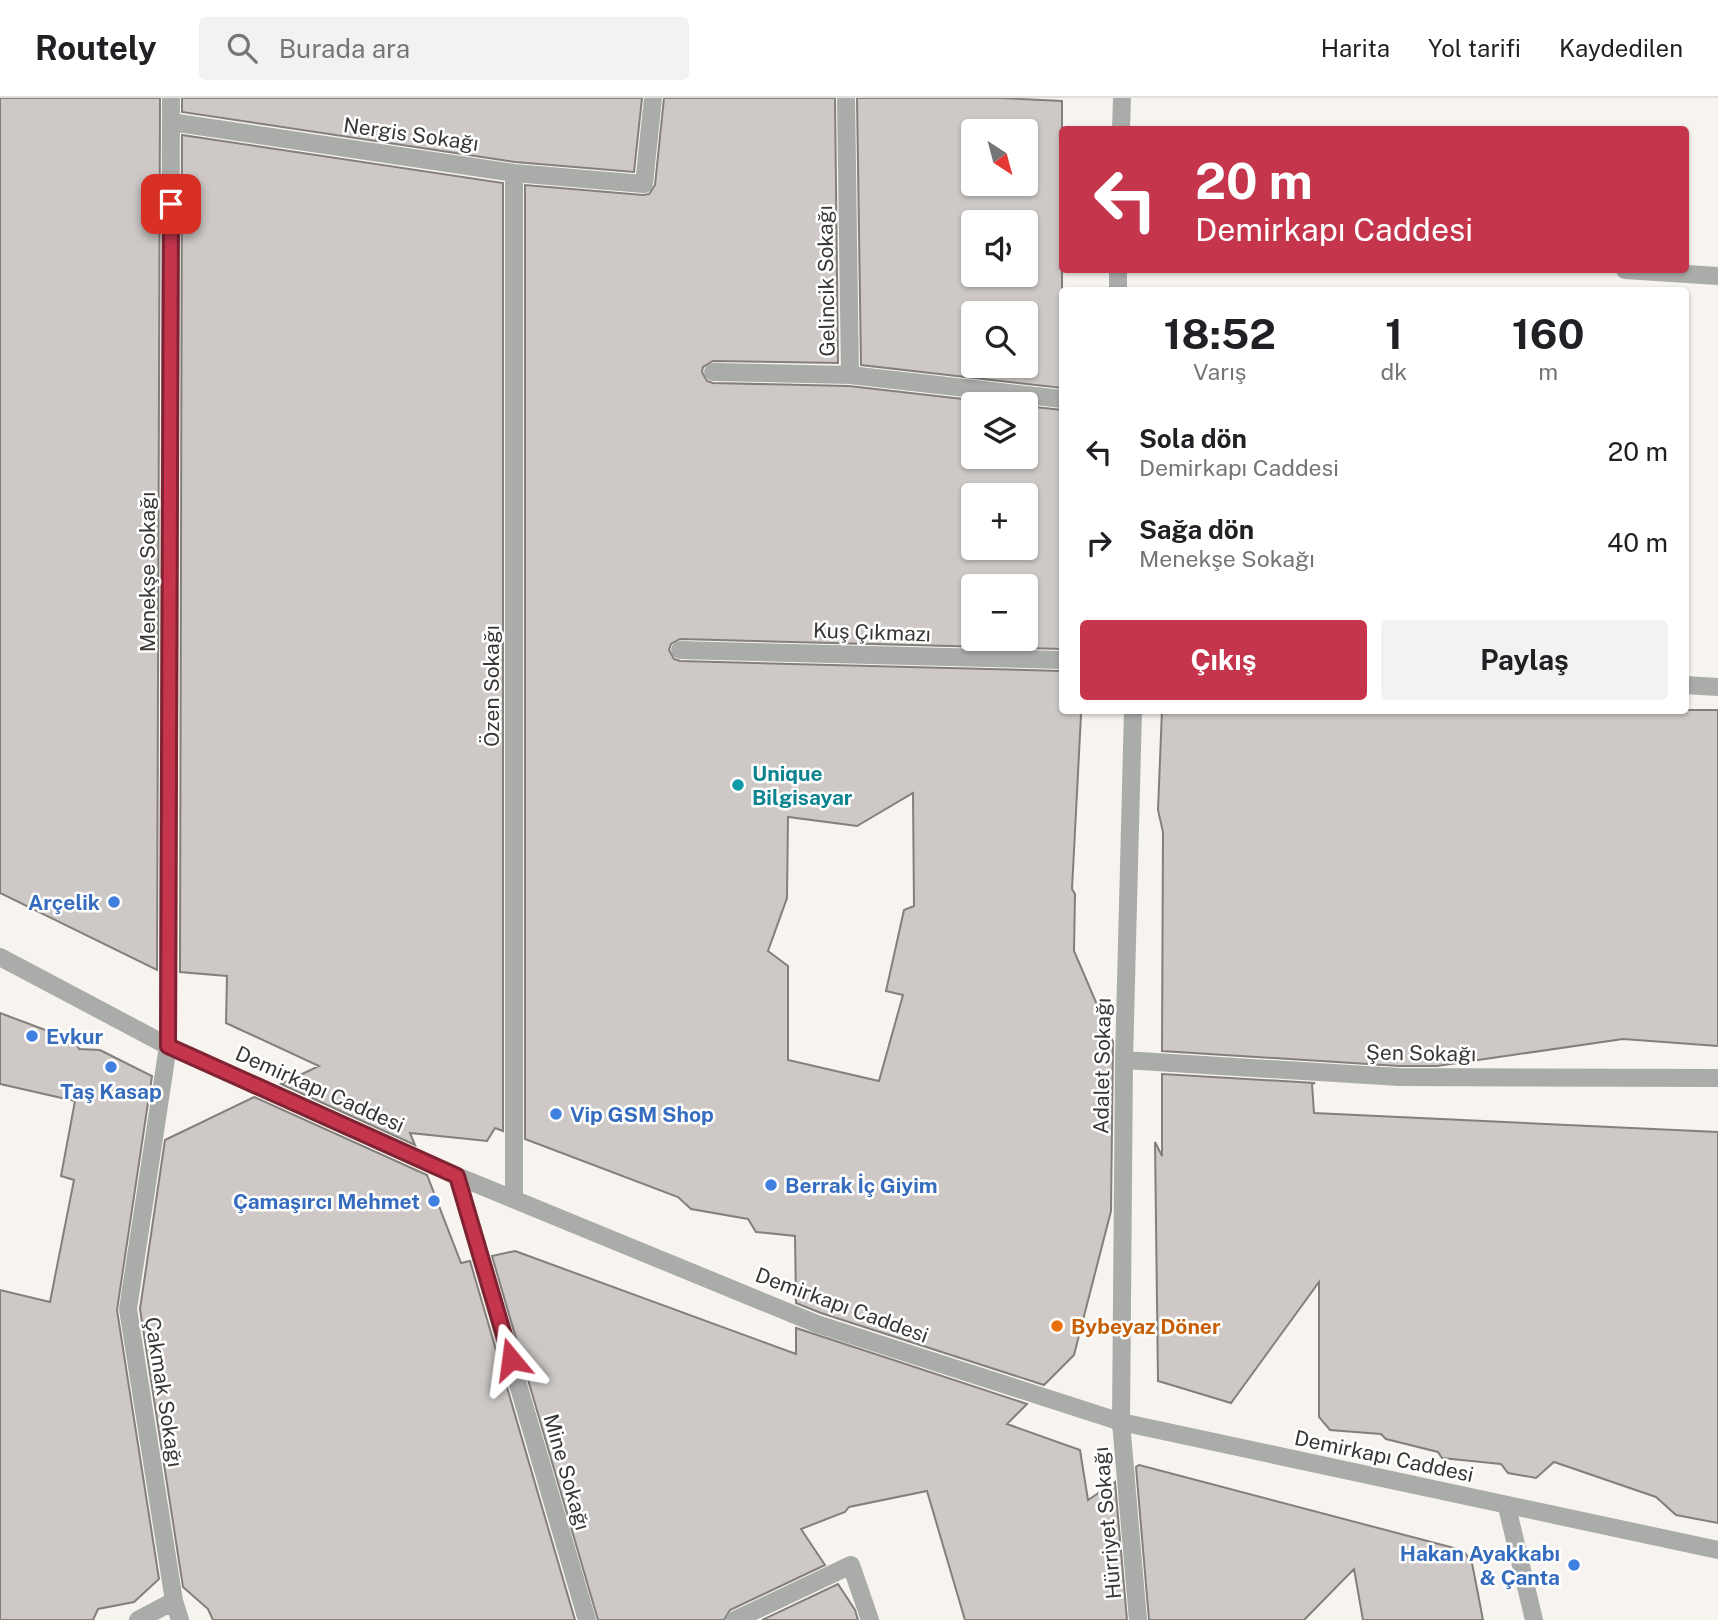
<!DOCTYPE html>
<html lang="tr">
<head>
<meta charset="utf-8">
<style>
	body { margin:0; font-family:"Public Sans",sans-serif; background:#f2f2f2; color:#202124; height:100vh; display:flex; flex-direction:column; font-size:26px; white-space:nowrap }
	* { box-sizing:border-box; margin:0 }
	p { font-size:23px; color:#757577 }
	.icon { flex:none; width:38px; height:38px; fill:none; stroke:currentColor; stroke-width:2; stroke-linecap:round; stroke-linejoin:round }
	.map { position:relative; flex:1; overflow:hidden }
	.side { position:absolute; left:1059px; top:189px; width:630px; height:427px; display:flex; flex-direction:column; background:#fff; border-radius:7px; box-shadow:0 2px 5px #0004 }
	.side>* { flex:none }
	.top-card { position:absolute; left:1059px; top:28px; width:630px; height:147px; border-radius:7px; box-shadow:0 2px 5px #0004; background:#c5354c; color:#fff; overflow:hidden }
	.needle { width:46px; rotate:144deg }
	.tools { position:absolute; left:961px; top:21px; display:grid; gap:14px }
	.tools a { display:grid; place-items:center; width:77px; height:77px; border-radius:7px; background:#fff; box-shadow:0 2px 5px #0004; font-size:35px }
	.pin { position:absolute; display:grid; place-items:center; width:60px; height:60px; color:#fff; margin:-30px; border-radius:14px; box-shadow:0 4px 10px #0006 }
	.me { position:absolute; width:77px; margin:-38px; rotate:344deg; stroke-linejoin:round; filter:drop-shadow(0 0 5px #0008) }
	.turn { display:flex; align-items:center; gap:24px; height:147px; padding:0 21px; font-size:32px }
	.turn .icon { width:91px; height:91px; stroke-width:2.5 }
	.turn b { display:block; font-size:49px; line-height:60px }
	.eta { display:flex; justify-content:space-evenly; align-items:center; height:119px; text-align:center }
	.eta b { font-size:42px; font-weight:700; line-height:49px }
	.action { display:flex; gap:14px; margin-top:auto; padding:14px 21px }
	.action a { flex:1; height:80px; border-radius:7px; background:#c5354c; color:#fff; font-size:28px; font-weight:700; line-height:80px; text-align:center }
	.action a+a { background:#f2f2f2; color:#202124 }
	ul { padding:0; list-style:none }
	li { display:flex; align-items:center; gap:21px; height:91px; padding:0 21px }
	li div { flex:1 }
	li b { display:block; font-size:26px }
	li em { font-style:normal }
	header { display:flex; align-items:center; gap:42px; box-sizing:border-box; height:98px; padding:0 35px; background:#fff; border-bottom:2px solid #e0e0e0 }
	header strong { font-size:33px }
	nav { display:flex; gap:38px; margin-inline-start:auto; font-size:24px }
	.search { width:490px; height:63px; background:#f2f2f2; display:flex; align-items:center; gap:18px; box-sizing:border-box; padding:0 24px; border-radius:7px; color:#757577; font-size:26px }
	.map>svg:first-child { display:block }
	.building { fill:#cec9c6; stroke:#837f7b; stroke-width:2; fill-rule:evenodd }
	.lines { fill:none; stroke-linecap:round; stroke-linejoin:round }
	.minor { stroke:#aaacaa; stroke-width:18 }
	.tertiary { stroke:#aaacaa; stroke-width:18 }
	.route-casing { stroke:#802231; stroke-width:18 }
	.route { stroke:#c5354c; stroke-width:12 }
	.culture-dot { fill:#0f9aa8; stroke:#fff; stroke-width:2.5 }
	.shop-dot { fill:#3f7fe0; stroke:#fff; stroke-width:2.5 }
	.food-dot { fill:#e8710a; stroke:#fff; stroke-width:2.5 }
	.labels { text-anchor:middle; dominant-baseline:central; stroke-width:5; stroke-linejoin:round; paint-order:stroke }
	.street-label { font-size:21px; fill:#383735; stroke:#fff }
	.culture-label { font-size:21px; font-weight:bold; fill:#0d838f; stroke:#fff; text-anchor:start }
	.shop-label { font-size:21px; font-weight:bold; fill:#366cbe; stroke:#fff; text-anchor:end }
	.food-label { font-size:21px; font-weight:bold; fill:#c56008; stroke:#fff; text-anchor:start }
</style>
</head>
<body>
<header>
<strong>Routely</strong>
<div class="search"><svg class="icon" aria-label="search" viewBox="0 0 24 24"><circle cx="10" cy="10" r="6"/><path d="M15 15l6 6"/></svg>Burada ara</div>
<nav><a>Harita</a><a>Yol tarifi</a><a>Kaydedilen</a></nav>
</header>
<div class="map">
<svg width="1718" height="1522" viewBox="0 0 1718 1522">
	<rect width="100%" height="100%" fill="#f7f3ef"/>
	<!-- building -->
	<path class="building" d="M0 0H160L157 872 0 795Z
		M182 0H642L634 74 515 64 182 14Z
		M664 0H835L838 265 713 263 703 269 702 274 707 283 713 285 849 288 1007 306H973V359H1026V308L1062 312V551L680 541 671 546 669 552 674 561 680 563 1062 573V612H1079L1081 617 1072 791 1075 796 1074 853 1113 944 1111 1113 1074 1257 1044 1287 821 1215 796 1205 795 1138 756 1134 748 1121 691 1111 678 1099 525 1041V87L643 97 649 96 655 87ZM973 397H1026V450H973ZM973 488H1026V541H973ZM913 695 914 808 904 812 886 893 903 897 879 983 788 962V868L768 853 787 800 788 719 857 728Z
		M857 0H1000L1062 3V290L861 267ZM973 33H1026V86H973ZM973 124H1026V177H973ZM973 215H1026V268H973Z
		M182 37 503 85V1033L495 1030 487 1043 410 1035 415 1047 281 986 319 968 226 925 227 878 180 874Z
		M1162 612H1718V948L1623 941 1437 968H1399L1162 953 1163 734 1158 712Z
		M0 915 75 943 79 951 100 952 152 978 117 1212 159 1481 134 1504 98 1511 93 1522H0V1192L50 1204 74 1082 61 1078 75 1003 0 986Z
		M1162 976 1315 985 1312 986 1314 1015 1718 1034V1425L1676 1417 1656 1399 1554 1364 1536 1380 1508 1375 1501 1366 1442 1360 1438 1354 1386 1341 1381 1336 1330 1332 1319 1319V1184L1231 1305 1158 1283 1155 1044 1162 1058Z
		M254 999 427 1077 461 1165 470 1163 575 1522H213L208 1511 183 1489 140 1211 165 1042Z
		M515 1153 796 1256V1230L1027 1306 1007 1326 1080 1352 1088 1402 1115 1384 1127 1522H965L927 1393 849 1409 845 1414 801 1431 825 1467 730 1512 724 1522H598L492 1158Z
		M1139 1367 1454 1450 1465 1455 1472 1465 1483 1522H1363L1354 1471 1304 1522H1149L1136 1369Z
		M838 1486 855 1512 858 1522H762Z"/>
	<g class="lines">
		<!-- minor -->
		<path class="minor" d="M171 0 168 948 128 1211 174 1503 180 1522
			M846 0 850 277
			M171 24 514 75 644 86 653 0
			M1121 32 1122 0
			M514 75V1101
			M1625 172 1718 178
			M1118 192V172
			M713 274 850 277 1062 301
			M680 552 1062 562
			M1685 587 1718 589
			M1133 612 1124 962 1121 1324 1138 1522
			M1124 962 1399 979 1718 980
			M457 1078 587 1522
			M1507 1409 1534 1522
			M138 1522 174 1503
			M735 1522 851 1467 870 1522"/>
		<!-- tertiary -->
		<path class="tertiary" d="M0 859 168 948 457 1078 817 1226 1121 1324 1718 1452"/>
	</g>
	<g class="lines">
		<!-- route casing -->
		<g class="route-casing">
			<path id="route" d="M171 106 168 948 457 1078 511 1261"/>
		</g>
		<!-- route -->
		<use href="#route" class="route"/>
	</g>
	<!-- markers -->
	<circle class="culture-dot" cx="738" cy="687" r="7"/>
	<g class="shop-dot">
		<circle cx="114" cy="804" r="7"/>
		<circle cx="32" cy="938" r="7"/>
		<circle cx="111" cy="969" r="7"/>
		<circle cx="556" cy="1016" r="7"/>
		<circle cx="771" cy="1087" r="7"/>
		<circle cx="434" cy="1103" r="7"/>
		<circle cx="1574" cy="1467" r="7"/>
	</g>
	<circle class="food-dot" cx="1057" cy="1228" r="7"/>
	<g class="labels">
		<!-- street labels -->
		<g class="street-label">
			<text transform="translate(411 36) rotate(8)">Nergis Sokağı</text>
			<text transform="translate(826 183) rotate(-91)">Gelincik Sokağı</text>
			<text transform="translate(147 474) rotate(-90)">Menekşe Sokağı</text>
			<text transform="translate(872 534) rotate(2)">Kuş Çıkmazı</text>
			<text transform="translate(491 588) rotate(-90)">Özen Sokağı</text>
			<text transform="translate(1421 955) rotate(1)">Şen Sokağı</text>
			<text transform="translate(1102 968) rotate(-89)">Adalet Sokağı</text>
			<text transform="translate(320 991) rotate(24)">Demirkapı Caddesi</text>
			<text transform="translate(842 1207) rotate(20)">Demirkapı Caddesi</text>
			<text transform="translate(164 1294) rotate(81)">Çakmak Sokağı</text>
			<text transform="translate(1384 1358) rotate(12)">Demirkapı Caddesi</text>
			<text transform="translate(567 1374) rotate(74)">Mine Sokağı</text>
			<text transform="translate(1107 1425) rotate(-95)">Hürriyet Sokağı</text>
		</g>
		<!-- culture labels -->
		<g class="culture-label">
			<text x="752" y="675">Unique<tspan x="752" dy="24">Bilgisayar</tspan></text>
		</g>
		<!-- shop labels -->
		<g class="shop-label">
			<text x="100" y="804">Arçelik</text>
			<text x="46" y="938" text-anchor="start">Evkur</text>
			<text x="111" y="993" text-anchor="middle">Taş Kasap</text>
			<text x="570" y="1016" text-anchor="start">Vip GSM Shop</text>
			<text x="785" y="1087" text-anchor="start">Berrak İç Giyim</text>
			<text x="420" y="1103">Çamaşırcı Mehmet</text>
			<text x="1560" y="1455">Hakan Ayakkabı<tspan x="1560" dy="24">&amp; Çanta</tspan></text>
		</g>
		<!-- food labels -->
		<g class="food-label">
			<text x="1071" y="1228">Bybeyaz Döner</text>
		</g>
	</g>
</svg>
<div class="tools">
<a><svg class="needle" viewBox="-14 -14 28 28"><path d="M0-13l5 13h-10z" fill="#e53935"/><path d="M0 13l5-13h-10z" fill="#757577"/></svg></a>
<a><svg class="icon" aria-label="sound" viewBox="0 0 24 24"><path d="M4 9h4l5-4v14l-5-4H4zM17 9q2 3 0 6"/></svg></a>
<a><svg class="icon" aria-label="search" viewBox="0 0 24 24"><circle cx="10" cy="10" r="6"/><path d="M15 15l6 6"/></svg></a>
<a><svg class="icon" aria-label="layers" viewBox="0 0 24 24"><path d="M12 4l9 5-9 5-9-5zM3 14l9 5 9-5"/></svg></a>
<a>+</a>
<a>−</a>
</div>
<div class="pin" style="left:171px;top:106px;background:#d93025"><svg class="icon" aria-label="arrive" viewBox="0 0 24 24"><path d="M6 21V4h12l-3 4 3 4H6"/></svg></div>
<svg class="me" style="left:511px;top:1261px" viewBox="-20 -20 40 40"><path d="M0-17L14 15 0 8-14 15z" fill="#c5354c" stroke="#fff" stroke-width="4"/></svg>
<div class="top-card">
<div class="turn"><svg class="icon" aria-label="left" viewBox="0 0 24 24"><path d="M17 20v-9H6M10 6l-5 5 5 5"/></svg><div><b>20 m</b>Demirkapı Caddesi</div></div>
</div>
<section class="side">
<div class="eta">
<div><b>18:52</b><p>Varış</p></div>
<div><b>1</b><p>dk</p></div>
<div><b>160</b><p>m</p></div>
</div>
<ul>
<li><svg class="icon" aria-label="left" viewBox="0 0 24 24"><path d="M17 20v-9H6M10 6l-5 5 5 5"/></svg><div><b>Sola dön</b><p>Demirkapı Caddesi</p></div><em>20 m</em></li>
<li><svg class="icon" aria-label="right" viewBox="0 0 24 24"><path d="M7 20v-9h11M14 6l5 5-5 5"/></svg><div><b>Sağa dön</b><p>Menekşe Sokağı</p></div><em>40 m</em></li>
</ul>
<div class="action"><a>Çıkış</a><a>Paylaş</a></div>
</section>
</div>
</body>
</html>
